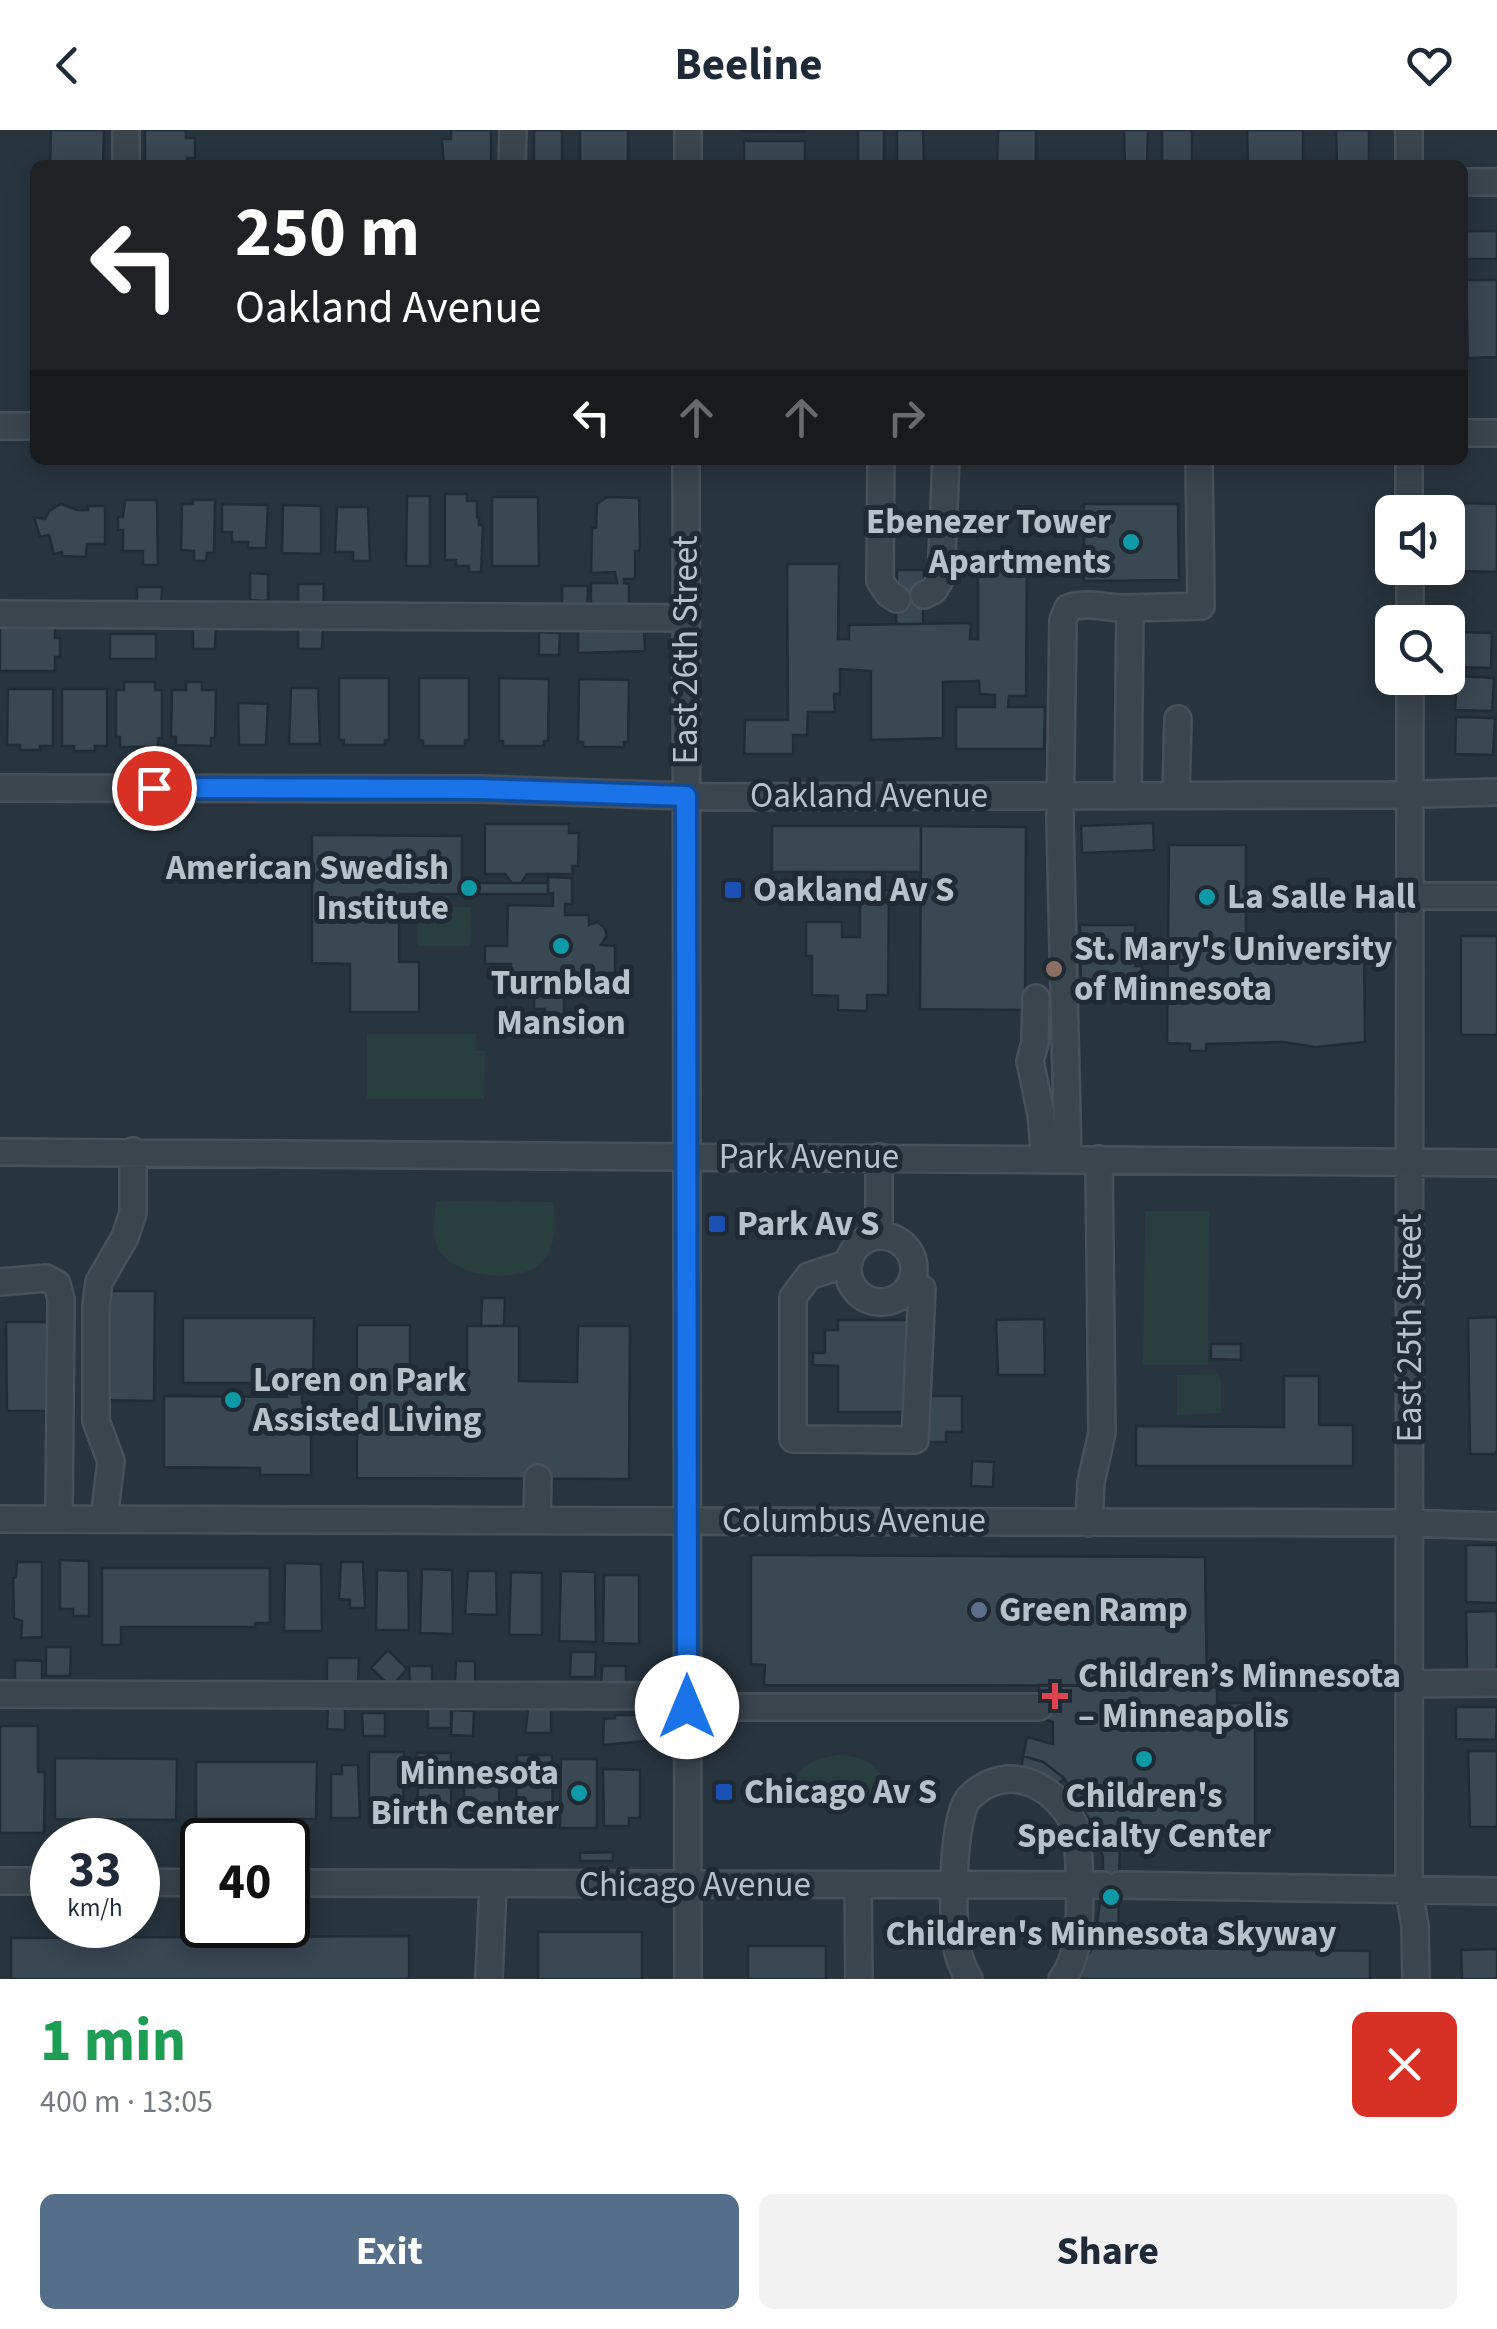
<!DOCTYPE html>
<html lang="en">
<head>
<meta charset="utf-8">
<style>
	body { margin:0; font-family:"Source Sans 3",sans-serif; background:#f2f2f3; color:#1f2937; height:100vh; display:flex; flex-direction:column; font-size:38px; white-space:nowrap }
	* { box-sizing:border-box; margin:0 }
	p { font-size:32px; color:#747a83 }
	.icon { flex:none; width:55px; height:55px; fill:none; stroke:currentColor; stroke-width:2; stroke-linecap:round; stroke-linejoin:round }
	.map { position:relative; height:1849px; overflow:hidden }
	.details { display:flex; flex-direction:column; background:#fff; flex:1 }
	.details>* { flex:none }
	.top-card { position:absolute; left:30px; top:30px; width:1438px; height:305px; border-radius:15px; box-shadow:0 5px 25px #0003; background:#202124; color:#fff; overflow:hidden }
	.fabs { position:absolute; left:1375px; top:365px; display:grid; gap:20px }
	.fabs a { display:grid; place-items:center; width:90px; height:90px; border-radius:15px; background:#fff; box-shadow:0 5px 25px #0003; font-size:50px }
	.speed { position:absolute; left:30px; top:1688px; display:flex; gap:20px; font-size:50px; font-weight:700; text-align:center }
	.speed>* { display:grid; place-content:center; width:130px; height:130px; border-radius:50%; background:#fff; box-shadow:0 5px 25px #0003; line-height:1 }
	.speed small { font-size:25px; font-weight:400 }
	.speed .limit { border:5px solid #111; border-radius:15px; background:#fff; color:#111 }
	.pin { position:absolute; display:grid; place-items:center; width:85px; height:85px; color:#fff; margin:-42px; border:5px solid #fff; border-radius:50%; box-shadow:0 2px 10px #0007 }
	.me { position:absolute; width:110px; margin:-55px; rotate:0deg; stroke-linejoin:round; filter:drop-shadow(0 0 8px #0008) }
	.turn { display:flex; align-items:center; gap:35px; height:210px; padding:0 40px; font-size:45px }
	.turn .icon { width:130px; height:130px; stroke-width:2.5 }
	.turn b { display:block; font-size:70px; line-height:85px }
	.lanes { display:flex; align-items:center; height:95px; padding:0 40px; background:#0003; justify-content:center; gap:50px; direction:ltr }
	.lanes .off { opacity:.35 }
	.round { display:grid; place-items:center; flex:none; width:105px; height:105px; border-radius:15px; background:#f2f2f3 }
	.headline { display:flex; align-items:center; justify-content:space-between; height:170px; padding:0 40px }
	h1 { font-size:60px; font-weight:700; line-height:75px; color:#1e9e55 }
	.button { display:flex; gap:20px; margin-top:auto; padding:20px 40px }
	.button a { flex:1; height:115px; border-radius:15px; background:#556e8a; color:#fff; font-size:40px; font-weight:700; line-height:115px; text-align:center }
	.button a+a { background:#f2f2f3; color:#1f2937 }
	header { display:flex; justify-content:space-between; align-items:center; height:130px; padding:0 40px; background:#fff; font-size:45px; font-weight:700 }
	.map>svg:first-child { display:block }
	.green { fill:#293f3f }
	.building { fill:#3a4854; stroke:#222c36; stroke-width:2.5 }
	.lines { fill:none; stroke-linecap:round; stroke-linejoin:round }
	.minor-casing { stroke:#48515b; stroke-width:30 }
	.minor { stroke:#3b454e; stroke-width:25 }
	.route-casing { stroke:#114b97; stroke-width:25 }
	.route { stroke:#1a73e8; stroke-width:18 }
	.culture-dot { fill:#0f9aa8; stroke:#202a34; stroke-width:4 }
	.transit-dot { fill:#1a4fb4; stroke:#202a34; stroke-width:4 }
	.education-dot { fill:#8d6e63; stroke:#202a34; stroke-width:4 }
	.service-dot { fill:#5c6f8a; stroke:#202a34; stroke-width:4 }
	.health-dot { fill:#e0444e; stroke:#202a34; stroke-width:4 }
	.labels { text-anchor:middle; dominant-baseline:central; stroke-width:10; stroke-linejoin:round; paint-order:stroke }
	.poi-label { font-size:35px; font-weight:bold; fill:#b8c0c9; stroke:#202a34; text-anchor:start }
	.street-label { font-size:35px; fill:#b8c0c9; stroke:#202a34 }
</style>
</head>
<body>
<header><svg class="icon" aria-label="back" viewBox="0 0 24 24"><path d="M15 5l-7 7 7 7"/></svg>Beeline<svg class="icon" aria-label="heart" viewBox="0 0 24 24"><path d="M12 20l-8-8c-3-5 5-10 8-4 3-6 11-1 8 4z"/></svg></header>
<div class="map">
<svg width="1497" height="1849" viewBox="0 0 1497 1849">
	<rect width="100%" height="100%" fill="#28343e"/>
	<!-- green -->
	<path class="green" d="M418 777H471L470 816H418Z
		M367 904H476V921H485L484 969H367Z
		M436 1071 553 1072C556 1092 557 1116 542 1132 520 1155 452 1148 438 1118 431 1104 435 1086 436 1071Z
		M1145 1081H1209L1208 1235H1143Z
		M1217 1244 1221 1250V1283L1177 1285V1245Z
		M838 1625C858 1626 877 1631 884 1652L875 1670C848 1685 819 1682 797 1660V1643C810 1630 821 1628 838 1625Z"/>
	<!-- building -->
	<path class="building" d="M51 0H104L103 35H50Z
		M145 0H186V8H195V28H187V35H145Z
		M451 0H491V35H444L442 9H451Z
		M534 0H562V34H534Z
		M580 0H628V35L580 34Z
		M741 0H805V2L741 1Z
		M858 0H884V35H858Z
		M897 0H923L924 35H897Z
		M998 0H1036V35H997Z
		M1124 0H1148L1147 35H1125Z
		M1162 0H1192V35H1167V31H1162Z
		M1247 0H1303V35H1248Z
		M1336 0H1369V35H1337Z
		M744 11H805V35H744Z
		M1462 101H1497V129H1462Z
		M1466 150H1497V227L1468 228Z
		M445 364H467V371H477V387H479V395H483L481 442H469V436H456V430H445Z
		M407 366H430V436H406Z
		M492 367H538L539 436H492Z
		M607 367 639 368 640 416 639 421H635V449H624V453L629 454V483L591 482V453H617L615 442 591 443 592 398H596L597 374Z
		M125 370H157L158 435H143V421H123V400H118V387H123Z
		M193 370H215L214 423H207L206 431H194V421L181 420 182 374H193Z
		M1459 373 1497 374V442L1458 441Z
		M61 374 77 380H88V376H105V414H87L86 427 62 426V422L54 424 49 405 40 407 34 387 45 389 49 381Z
		M222 374 268 375 266 418H248V412H232V402H222Z
		M1084 374H1178L1179 450 1084 451Z
		M283 375 321 376V424L282 423Z
		M337 377H368L370 431H353V422H335Z
		M978 433 1027 434 1026 566H1009L1008 577H1045L1044 619H956V577H995V565L980 564 979 551 943 552V608L871 610V541L840 539V564H834L835 582H808L807 605H793V624H744L745 590H788L787 434H839L838 509H849V495L971 493 970 509H978Z
		M897 440H924L923 494H896Z
		M250 443 268 444V471L250 470Z
		M298 454H324L323 481H298Z
		M562 456H588L587 482H562Z
		M137 457H162L161 480 137 479Z
		M193 494H216L215 519H193Z
		M298 494H323L322 519H298Z
		M578 494 644 498 645 521 578 523Z
		M0 496H55V508H60V527H55V541H0Z
		M539 502 560 503 559 525H539Z
		M1457 502 1492 503 1491 538 1456 537Z
		M110 504H156V529H110Z
		M1457 546 1494 548 1492 581 1455 580Z
		M339 548H389V610H385V615H344V610H339Z
		M419 548H469V610H465V616H423V611L419 610Z
		M499 548 549 549 548 611H544V616H503V611H499Z
		M579 549 629 550 628 612H624V617H583V612H578Z
		M124 552H155V560H162V608H158V617H120V607H116V560H124Z
		M186 552H202V560H216L215 608H211V616L176 615V607H171L172 560H186Z
		M291 558H318L320 614H289Z
		M8 559H53V616H40V620H20V615H7Z
		M62 559H107V616H95V621H74V616H62Z
		M238 573 268 574 266 615H239Z
		M1456 587 1495 588 1493 625 1455 624Z
		M1153 693 1154 720 1082 723 1081 696Z
		M485 694H569V703H579L578 736H572L573 744H527L521 753H512L505 744H485Z
		M772 696H921V742H772Z
		M921 696 1026 697 1025 880 920 879Z
		M312 705 462 706V753H548V764H399V832H419V882H350V834L312 833Z
		M1169 715H1246V820L1364 819 1365 912 1316 917 1282 912 1206 914V921H1190V914L1167 913Z
		M548 747 572 748V774H565V785H589V795L597 792 604 797 607 805 601 815 615 816V843H600L605 850V860L598 866H564V885H545V879H534V866H511V834H485V816H507L508 775 553 776V763L548 764Z
		M860 760H889L888 865H867V881L838 880V866L812 865V826H806V792H842V807H860Z
		M1080 795H1135V836H1142V859L1081 860Z
		M1461 806H1497V905H1461Z
		M103 1161H155L154 1271 103 1270Z
		M482 1168H505L504 1196H481Z
		M1497 1187V1320L1495 1324H1470L1468 1188Z
		M183 1188H314L313 1254H302V1273H311V1345H260V1338L164 1337V1266L287 1267V1253H183Z
		M1044 1189 1045 1245H998L996 1190Z
		M838 1190H912L911 1282H838V1236L813 1235V1223H825V1200H838Z
		M6 1192H48V1281H7Z
		M357 1195H410V1250L467 1251V1196H519V1251L577 1252 578 1196H630L629 1349 357 1348Z
		M1211 1214H1241V1230L1211 1229Z
		M1284 1246H1319V1295H1353V1336H1136V1296L1284 1297Z
		M922 1266H962V1302H946V1312H922Z
		M972 1331 994 1332 993 1357 971 1356Z
		M1466 1415H1497V1473L1466 1472Z
		M751 1425 1205 1427 1207 1556 764 1555 765 1535 751 1534Z
		M60 1430 89 1431V1486H73V1479H60Z
		M17 1432H42V1507L21 1508 22 1491 14 1488 13 1448 16 1447Z
		M341 1432H363L365 1478H350V1470L339 1469Z
		M285 1433 321 1434 322 1501H284Z
		M102 1438H270V1493H255V1497H121V1515H102Z
		M422 1439 452 1440 453 1504 420 1503Z
		M377 1440 408 1441 409 1500H376Z
		M468 1441H496L497 1485 465 1484Z
		M561 1441 595 1442 596 1512 559 1511Z
		M511 1442 542 1443V1505H509Z
		M604 1445H639V1514L603 1513Z
		M1497 1481V1539L1467 1540 1466 1482Z
		M46 1517H71L70 1546H46Z
		M388 1520 407 1539 391 1557 371 1538Z
		M571 1522H596L595 1547H570Z
		M327 1528H359L358 1552H327Z
		M15 1530 42 1531V1556L15 1555Z
		M456 1531H475V1553H455Z
		M409 1536H432V1558H410Z
		M602 1536H626V1561L601 1560Z
		M1039 1555 1207 1556 1217 1558V1573H1255V1705H1111L1094 1697 1064 1648 1043 1632 1023 1626 1027 1607 1053 1614V1592L1040 1588Z
		M428 1573H451V1598H428Z
		M529 1573 551 1574V1603H525Z
		M328 1576H345V1600L327 1599Z
		M1456 1577H1497L1496 1610 1456 1609Z
		M452 1580 474 1581 473 1606 451 1605Z
		M362 1583H385V1606H363Z
		M615 1585H645V1611L603 1615 604 1589 615 1588Z
		M0 1596H38V1642H45L44 1703H0Z
		M1468 1621H1497V1697H1470Z
		M369 1622H404L403 1692 369 1693Z
		M417 1623H451V1682H418Z
		M517 1625H552L553 1697H516Z
		M1023 1626 1043 1632 1064 1648 1049 1664 1020 1653Z
		M55 1628 177 1629 176 1690 55 1689Z
		M561 1629H597V1698H560Z
		M196 1632H317L316 1689H196Z
		M342 1635H358L360 1688H331V1644H342Z
		M464 1635H482V1641L499 1642V1694H476V1685H464Z
		M603 1639 640 1640V1688H629V1696H604Z
		M1097 1703 1120 1705 1118 1817H1093L1103 1755V1728Z
		M613 1722V1731H580V1723Z
		M538 1802H642V1849H538Z
		M409 1806V1849H11V1808Z
		M748 1816H826V1849H748Z
		M1093 1817 1370 1821V1849H1073Z
		M1497 1819V1849H1462L1461 1820Z"/>
	<g class="lines">
		<!-- minor casing -->
		<g class="minor-casing">
			<path id="minor" d="M1409 0V35
				M126 35V0
				M512 35 513 0
				M688 35V0
				M1462 52H1497
				M0 296H35
				M1462 303H1497
				M686 330 688 1849
				M881 330 880 451 888 463 897 469
				M1409 330V382
				M1410 438V492
				M924 465 934 460 941 448 946 330
				M1130 478 1201 476 1199 330
				M0 484 686 488
				M1410 548 1409 1761 1415 1796 1416 1849
				M0 658 478 659 715 667 1388 665 1497 662
				M1176 664 1178 589
				M1411 766H1497
				M1036 868 1035 913 1030 931 1041 984 1045 1029
				M0 1022 1497 1033
				M879 1027V1106
				M1068 1029 1060 693 1063 490 1068 478C1089 471 1108 479 1130 478L1128 665
				M848 1139a33 33 0 1 1 66 0a33 33 0 1 1-66 0Z
				M849 1133 809 1146 793 1167V1309L915 1310 922 1159 912 1151
				M0 1152 46 1148 57 1154 61 1169 59 1388
				M0 1389 1408 1393 1497 1396
				M104 1389 111 1331 96 1291V1176L99 1152 125 1107 133 1083V1021
				M537 1390 538 1348
				M1089 1393 1091 1352 1102 1303 1099 1029
				M1410 1554 1497 1553
				M0 1564 687 1566
				M687 1577H1039
				M0 1751H52
				M138 1752 202 1753
				M288 1753 1103 1755
				M858 1755 859 1849
				M1120 1755 1497 1761
				M489 1849 493 1755
				M969 1849C962 1837 958 1827 956 1813 952 1787 952 1686 969 1668 1010 1627 1062 1659 1078 1704 1078 1746 1088 1816 1062 1849"/>
		</g>
		<!-- minor -->
		<use href="#minor" class="minor"/>
	</g>
	<g class="lines">
		<!-- route casing -->
		<g class="route-casing">
			<path id="route" d="M154 658 478 659 686 666 687 1577"/>
		</g>
		<!-- route -->
		<use href="#route" class="route"/>
	</g>
	<!-- markers -->
	<g class="culture-dot">
		<circle cx="1131" cy="412" r="10"/>
		<circle cx="469" cy="758" r="10"/>
		<circle cx="1207" cy="767" r="10"/>
		<circle cx="561" cy="816" r="10"/>
		<circle cx="233" cy="1270" r="10"/>
		<circle cx="1144" cy="1629" r="10"/>
		<circle cx="579" cy="1663" r="10"/>
		<circle cx="1111" cy="1767" r="10"/>
	</g>
	<g class="transit-dot">
		<rect x="723" y="750" width="20" height="20" rx="5"/>
		<rect x="707" y="1084" width="20" height="20" rx="5"/>
		<rect x="714" y="1652" width="20" height="20" rx="5"/>
	</g>
	<circle class="education-dot" cx="1054" cy="839" r="10"/>
	<circle class="service-dot" cx="979" cy="1480" r="10"/>
	<path class="health-dot" d="M1050 1551h10v10h10v10h-10v10h-10v-10h-10v-10h10z"/>
	<g class="labels">
		<!-- poi labels -->
		<g class="poi-label">
			<text x="1111" y="392" text-anchor="end">Ebenezer Tower<tspan x="1111" dy="40">Apartments</tspan></text>
			<text x="449" y="738" text-anchor="end">American Swedish<tspan x="449" dy="40">Institute</tspan></text>
			<text x="753" y="760">Oakland Av S</text>
			<text x="1227" y="767">La Salle Hall</text>
			<text x="1074" y="819">St. Mary's University<tspan x="1074" dy="40">of Minnesota</tspan></text>
			<text x="561" y="853" text-anchor="middle">Turnblad<tspan x="561" dy="40">Mansion</tspan></text>
			<text x="737" y="1094">Park Av S</text>
			<text x="253" y="1250">Loren on Park<tspan x="253" dy="40">Assisted Living</tspan></text>
			<text x="999" y="1480">Green Ramp</text>
			<text x="1078" y="1546">Children’s Minnesota<tspan x="1078" dy="40">– Minneapolis</tspan></text>
			<text x="559" y="1643" text-anchor="end">Minnesota<tspan x="559" dy="40">Birth Center</tspan></text>
			<text x="744" y="1662">Chicago Av S</text>
			<text x="1144" y="1666" text-anchor="middle">Children's<tspan x="1144" dy="40">Specialty Center</tspan></text>
			<text x="1111" y="1804" text-anchor="middle">Children's Minnesota Skyway</text>
		</g>
		<!-- street labels -->
		<g class="street-label">
			<text transform="translate(686 520) rotate(-90)">East 26th Street</text>
			<text x="869" y="666">Oakland Avenue</text>
			<text x="809" y="1027">Park Avenue</text>
			<text transform="translate(1410 1198) rotate(-90)">East 25th Street</text>
			<text x="854" y="1391">Columbus Avenue</text>
			<text x="695" y="1755">Chicago Avenue</text>
		</g>
	</g>
</svg>
<div class="fabs">
<a><svg class="icon" aria-label="sound" viewBox="0 0 24 24"><path d="M4 9h4l5-4v14l-5-4H4zM17 9q2 3 0 6"/></svg></a>
<a><svg class="icon" aria-label="search" viewBox="0 0 24 24"><circle cx="10" cy="10" r="6"/><path d="M15 15l6 6"/></svg></a>
</div>
<div class="speed"><div>33<small>km/h</small></div><div class="limit">40</div></div>
<div class="pin" style="left:154px;top:658px;background:#d93025"><svg class="icon" aria-label="arrive" viewBox="0 0 24 24"><path d="M6 21V4h12l-3 4 3 4H6"/></svg></div>
<svg class="me" style="left:687px;top:1577px" viewBox="-20 -20 40 40"><circle r="19" fill="#fff"/><path d="M0-13L10 11 0 6-10 11z" fill="#1a73e8"/></svg>
<div class="top-card">
<div class="turn"><svg class="icon" aria-label="left" viewBox="0 0 24 24"><path d="M17 20v-9H6M10 6l-5 5 5 5"/></svg><div><b>250 m</b>Oakland Avenue</div></div>
<div class="lanes"><svg class="icon" aria-label="left" viewBox="0 0 24 24"><path d="M17 20v-9H6M10 6l-5 5 5 5"/></svg><svg class="icon off" aria-label="ahead" viewBox="0 0 24 24"><path d="M12 20V5M6 11l6-6 6 6"/></svg><svg class="icon off" aria-label="ahead" viewBox="0 0 24 24"><path d="M12 20V5M6 11l6-6 6 6"/></svg><svg class="icon off" aria-label="right" viewBox="0 0 24 24"><path d="M7 20v-9h11M14 6l5 5-5 5"/></svg></div>
</div>
</div>
<section class="details">
<div class="headline"><div><h1>1 min</h1><p>400 m · 13:05</p></div><a class="round" style="background:#d93025;color:#fff"><svg class="icon" aria-label="close" viewBox="0 0 24 24"><path d="M6 6l12 12M18 6L6 18"/></svg></a></div>
<div class="button"><a>Exit</a><a>Share</a></div>
</section>
</body>
</html>
